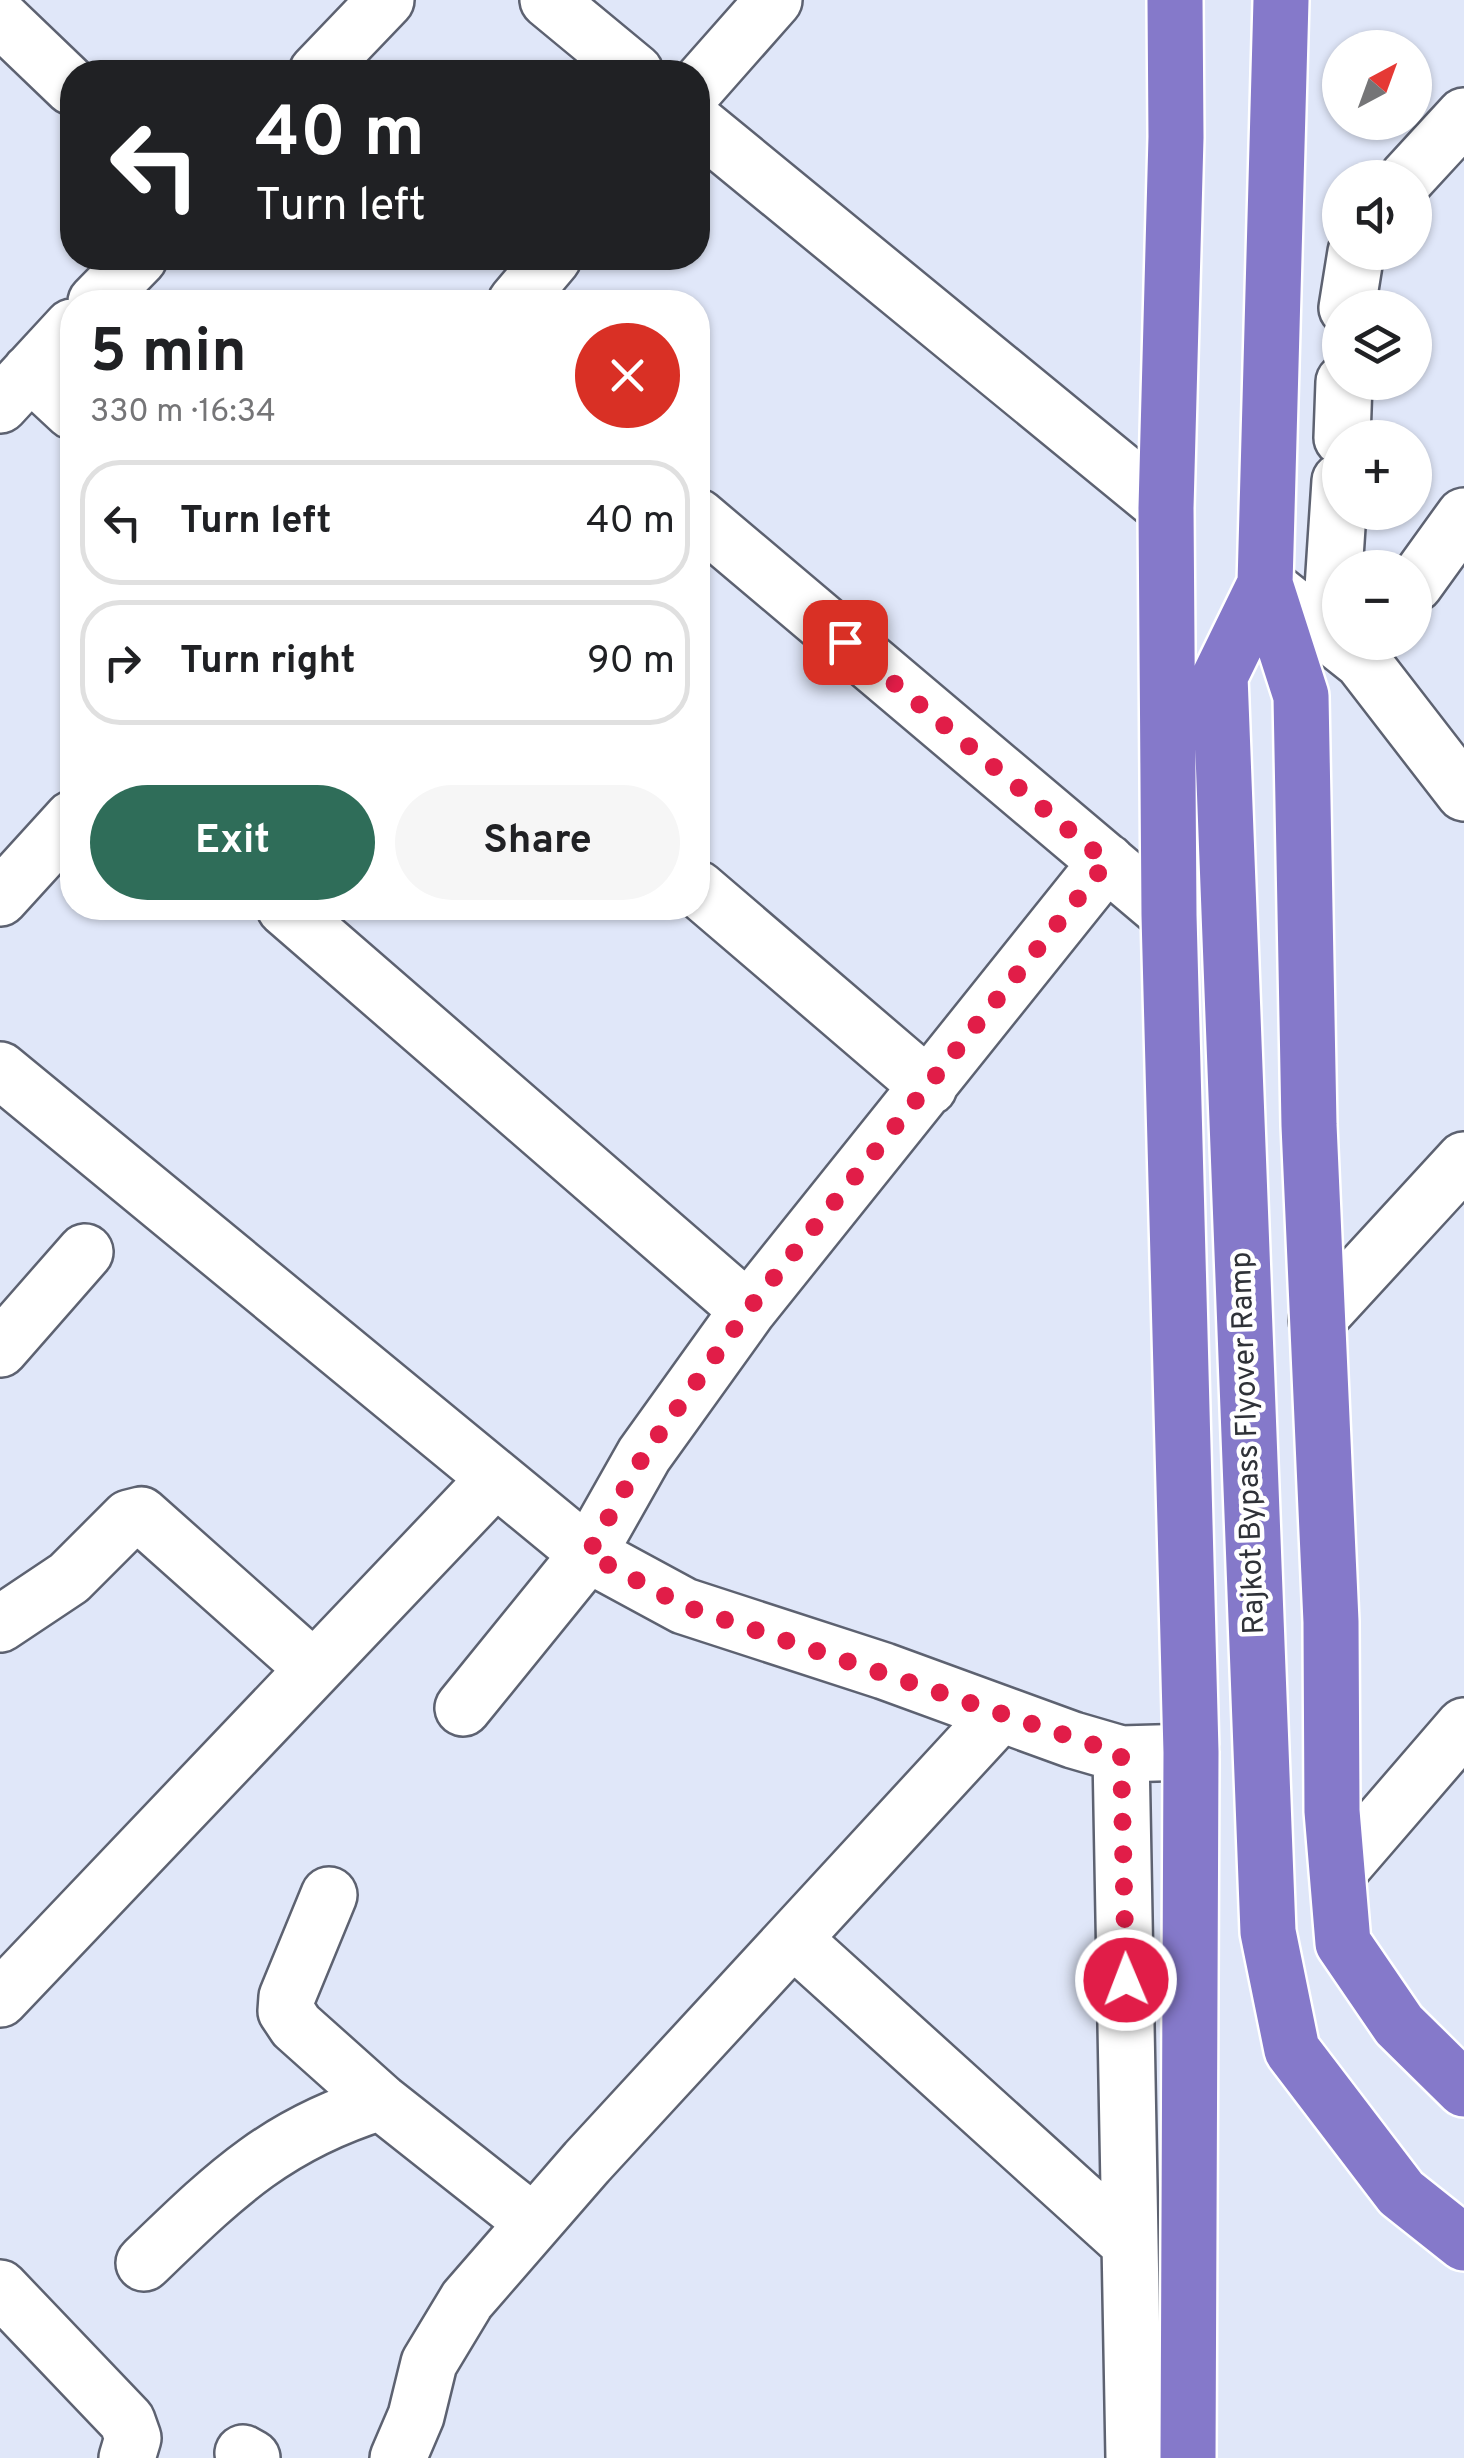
<!DOCTYPE html>
<html lang="en">
<head>
<meta charset="utf-8">
<style>
	body { margin:0; font-family:Overpass,sans-serif; background:#f6f6f6; color:#202124; height:100vh; display:flex; flex-direction:column; font-size:38px; white-space:nowrap }
	* { box-sizing:border-box; margin:0 }
	p { font-size:32px; color:#757577 }
	.icon { flex:none; width:55px; height:55px; fill:none; stroke:currentColor; stroke-width:2; stroke-linecap:round; stroke-linejoin:round }
	.map { position:relative; flex:1; overflow:hidden }
	.drawer { position:absolute; left:60px; top:290px; width:650px; height:630px; display:flex; flex-direction:column; background:#fff; border-radius:40px; box-shadow:0 2px 8px #0004 }
	.drawer>* { flex:none }
	.guide { position:absolute; left:60px; top:60px; width:650px; height:210px; border-radius:40px; box-shadow:0 2px 8px #0004; background:#202124; color:#fff; overflow:hidden }
	.needle { width:65px; rotate:41deg }
	.tools { position:absolute; left:1322px; top:30px; display:grid; gap:20px }
	.tools a { display:grid; place-items:center; width:110px; height:110px; border-radius:50%; background:#fff; box-shadow:0 2px 8px #0004; font-size:50px }
	.pin { position:absolute; display:grid; place-items:center; width:85px; height:85px; color:#fff; margin:-42px; border-radius:20px; box-shadow:0 5px 15px #0006 }
	.me { position:absolute; width:110px; margin:-55px; rotate:359deg; stroke-linejoin:round; filter:drop-shadow(0 0 8px #0008) }
	.turn { display:flex; align-items:center; gap:35px; height:210px; padding:0 30px; font-size:45px }
	.turn .icon { width:130px; height:130px; stroke-width:2.5 }
	.turn b { display:block; font-size:70px; line-height:85px }
	.round { display:grid; place-items:center; flex:none; width:105px; height:105px; border-radius:52px; background:#f6f6f6 }
	.summary { display:flex; align-items:center; justify-content:space-between; height:170px; padding:0 30px }
	h1 { font-size:60px; font-weight:700; line-height:75px }
	.action { display:flex; gap:20px; margin-top:auto; padding:20px 30px }
	.action a { flex:1; height:115px; border-radius:60px; background:#2f6d59; color:#fff; font-size:40px; font-weight:700; line-height:115px; text-align:center }
	.action a+a { background:#f6f6f6; color:#202124 }
	ul { padding:0; list-style:none }
	li { display:flex; align-items:center; gap:30px; height:125px; margin:0 20px 15px; padding:0 10px; border:5px solid #e0e0e0; border-radius:40px }
	li div { flex:1 }
	li b { display:block; font-size:38px }
	li em { font-style:normal }
	.map>svg:first-child { display:block }
	.lines { fill:none; stroke-linecap:round; stroke-linejoin:round }
	.minor-casing { stroke:#5d6271; stroke-width:60 }
	.highway-casing { stroke:#fff; stroke-width:60 }
	.minor { stroke:#fff; stroke-width:55 }
	.highway { stroke:#8579ca; stroke-width:55 }
	.route { stroke:#e11d48; stroke-width:18; stroke-dasharray:0 32.4 }
	.labels { text-anchor:middle; dominant-baseline:central; stroke-width:9; stroke-linejoin:round; paint-order:stroke }
	.street-label { font-size:30px; fill:#2f3238; stroke:#fff }
</style>
</head>
<body>
<div class="map">
<svg width="1464" height="2458" viewBox="0 0 1464 2458">
	<rect width="100%" height="100%" fill="#e0e7f9"/>
	<g class="lines">
		<!-- minor casing -->
		<g class="minor-casing">
			<path id="minor" d="M548 0 635 72
				M0 18 72 87
				M317 72 386 0
				M698 86 774 0
				M698 124 1166 508
				M1407 178 1464 116
				M96 302 139 258
				M516 302 553 258
				M1347 308 1356 252
				M30 372 72 411
				M0 405 72 327
				M1342 438 1344 382
				M698 517 1169 915
				M1265 584 1362 661 1464 793
				M1415 584 1464 516
				M1330 634 1340 481
				M698 889 929 1087
				M0 898 72 819
				M285 908 748 1310
				M0 1070 588 1554 684 1606 884 1671 1073 1740 1121 1754 1191 1752
				M1317 1320 1464 1160
				M0 1349 85 1252
				M0 1624 69 1578 129 1518 141 1515 314 1669
				M463 1708 588 1554 644 1455 748 1310 1107 862
				M1121 1754 1134 2458
				M1338 1872 1464 1726
				M329 1895 287 1997 286 2011 296 2026 381 2102 534 2223
				M793 1939 1130 2244
				M0 1999 494 1480
				M144 2263C223 2187 274 2135 381 2102
				M0 2288 127 2421 133 2438 127 2458
				M243 2453 252 2458
				M398 2458 416 2416 429 2363 467 2300 587 2162 1000 1714"/>
		</g>
		<!-- highway casing -->
		<g class="highway-casing">
			<path id="highway" d="M1175 0 1176 137 1166 508 1169 915 1191 1752 1188 2458
				M1281 0 1265 584 1301 696 1309 1125 1331 1622 1332 1811 1343 1943 1399 2025 1464 2089
				M1265 584 1220 676 1268 1932 1292 2050 1401 2193 1464 2243"/>
		</g>
		<!-- minor -->
		<use href="#minor" class="minor"/>
		<!-- highway -->
		<use href="#highway" class="highway"/>
	</g>
	<g class="lines">
		<!-- route -->
		<path class="route" d="M845 642 1107 862 748 1310 644 1455 588 1554 684 1606 1121 1754 1126 1980"/>
	</g>
	<g class="labels">
		<!-- street labels -->
		<g class="street-label">
			<text transform="translate(1249 1443) rotate(-92)">Rajkot Bypass Flyover Ramp</text>
		</g>
	</g>
</svg>
<div class="tools">
<a><svg class="needle" viewBox="-14 -14 28 28"><path d="M0-13l5 13h-10z" fill="#e53935"/><path d="M0 13l5-13h-10z" fill="#757577"/></svg></a>
<a><svg class="icon" aria-label="sound" viewBox="0 0 24 24"><path d="M4 9h4l5-4v14l-5-4H4zM17 9q2 3 0 6"/></svg></a>
<a><svg class="icon" aria-label="layers" viewBox="0 0 24 24"><path d="M12 4l9 5-9 5-9-5zM3 14l9 5 9-5"/></svg></a>
<a>+</a>
<a>−</a>
</div>
<div class="pin" style="left:845px;top:642px;background:#d93025"><svg class="icon" aria-label="arrive" viewBox="0 0 24 24"><path d="M6 21V4h12l-3 4 3 4H6"/></svg></div>
<svg class="me" style="left:1126px;top:1980px" viewBox="-20 -20 40 40"><circle r="17" fill="#e11d48" stroke="#fff" stroke-width="3"/><path d="M0-11L8 9 0 5-8 9z" fill="#fff"/></svg>
<div class="guide">
<div class="turn"><svg class="icon" aria-label="left" viewBox="0 0 24 24"><path d="M17 20v-9H6M10 6l-5 5 5 5"/></svg><div><b>40 m</b>Turn left</div></div>
</div>
<section class="drawer">
<div class="summary"><div><h1>5 min</h1><p>330 m · 16:34</p></div><a class="round" style="background:#d93025;color:#fff"><svg class="icon" aria-label="close" viewBox="0 0 24 24"><path d="M6 6l12 12M18 6L6 18"/></svg></a></div>
<ul>
<li><svg class="icon" aria-label="left" viewBox="0 0 24 24"><path d="M17 20v-9H6M10 6l-5 5 5 5"/></svg><div><b>Turn left</b></div><em>40 m</em></li>
<li><svg class="icon" aria-label="right" viewBox="0 0 24 24"><path d="M7 20v-9h11M14 6l5 5-5 5"/></svg><div><b>Turn right</b></div><em>90 m</em></li>
</ul>
<div class="action"><a>Exit</a><a>Share</a></div>
</section>
</div>
</body>
</html>
